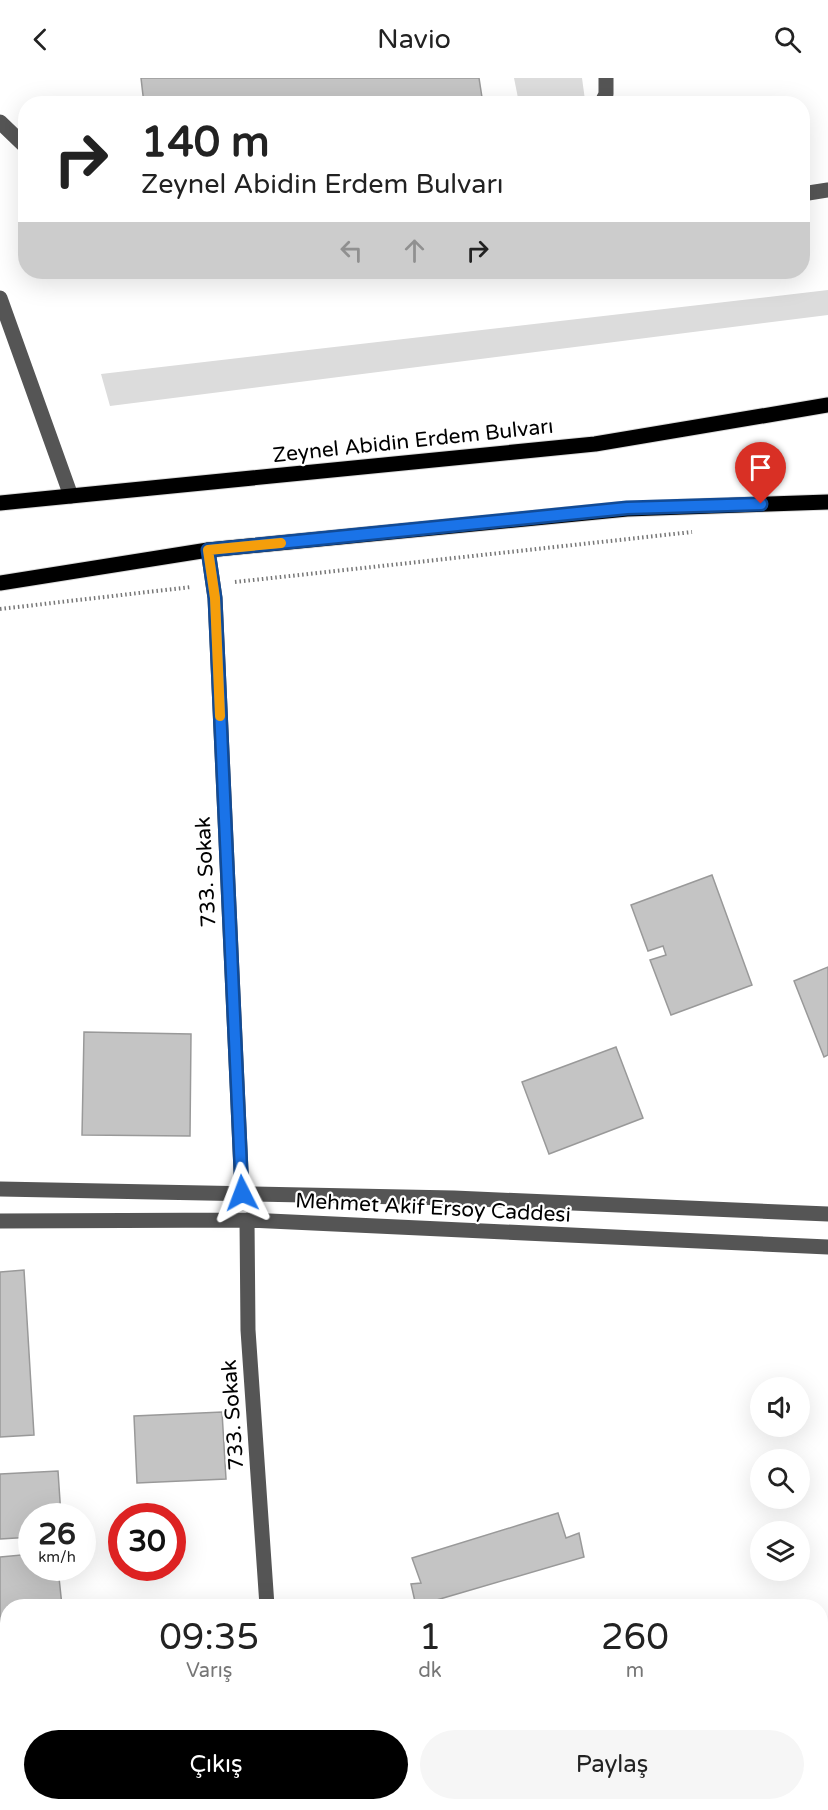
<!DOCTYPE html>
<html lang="tr">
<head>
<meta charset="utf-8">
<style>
	body { margin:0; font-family:"Varela Round",sans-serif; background:#f6f6f6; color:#222; height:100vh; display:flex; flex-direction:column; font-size:22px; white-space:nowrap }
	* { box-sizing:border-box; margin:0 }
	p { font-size:20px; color:#767676 }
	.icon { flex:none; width:33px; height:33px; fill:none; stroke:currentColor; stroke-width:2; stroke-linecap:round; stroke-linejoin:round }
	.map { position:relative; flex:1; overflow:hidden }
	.panel { position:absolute; left:0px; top:1521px; width:828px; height:212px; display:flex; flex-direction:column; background:#fff; border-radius:24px 24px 0 0; box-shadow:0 6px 24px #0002 }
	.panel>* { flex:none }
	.hud { position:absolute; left:18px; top:18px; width:792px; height:183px; border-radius:24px; box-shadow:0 6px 24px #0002; background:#fff; color:#222; overflow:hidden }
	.buttons { position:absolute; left:750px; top:1299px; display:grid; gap:12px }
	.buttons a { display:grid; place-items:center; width:60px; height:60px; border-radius:50%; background:#fff; box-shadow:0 6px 24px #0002; font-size:30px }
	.speed { position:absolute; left:18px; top:1425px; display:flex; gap:12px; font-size:30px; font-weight:700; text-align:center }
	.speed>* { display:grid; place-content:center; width:78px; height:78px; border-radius:50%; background:#fff; box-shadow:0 6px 24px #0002; line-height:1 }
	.speed small { font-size:15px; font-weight:400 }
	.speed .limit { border:9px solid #d22; background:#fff; color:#111 }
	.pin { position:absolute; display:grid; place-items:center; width:51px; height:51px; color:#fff; margin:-62px -26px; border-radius:50% 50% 50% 0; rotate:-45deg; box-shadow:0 0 6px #0007 }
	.pin .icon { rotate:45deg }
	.me { position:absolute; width:66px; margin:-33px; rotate:357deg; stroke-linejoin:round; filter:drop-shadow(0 0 4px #0008) }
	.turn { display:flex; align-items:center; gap:21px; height:126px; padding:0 24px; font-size:27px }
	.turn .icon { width:78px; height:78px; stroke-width:2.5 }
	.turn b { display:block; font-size:42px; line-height:51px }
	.lanes { display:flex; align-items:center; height:57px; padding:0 24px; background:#0003; justify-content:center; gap:30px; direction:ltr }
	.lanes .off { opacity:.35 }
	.eta { display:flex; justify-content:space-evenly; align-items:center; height:102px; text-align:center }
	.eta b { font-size:36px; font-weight:600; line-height:42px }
	.cta { display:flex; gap:12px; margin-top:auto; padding:12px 24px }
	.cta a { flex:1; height:69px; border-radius:36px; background:#000; color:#fff; font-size:24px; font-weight:600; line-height:69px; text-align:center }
	.cta a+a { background:#f6f6f6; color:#222 }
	header { display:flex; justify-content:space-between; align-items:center; height:78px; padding:0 24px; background:#fff; font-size:27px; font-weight:600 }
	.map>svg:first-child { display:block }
	.green { fill:#dcdcdc }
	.building { fill:#c4c4c4; stroke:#999; stroke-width:1.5 }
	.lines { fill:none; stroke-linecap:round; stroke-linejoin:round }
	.major-casing { stroke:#dbdbdb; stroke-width:17 }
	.path { stroke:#777; stroke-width:4; stroke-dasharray:1.5 3; stroke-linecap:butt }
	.minor { stroke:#555; stroke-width:15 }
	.major { stroke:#000; stroke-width:15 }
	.route-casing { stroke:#114b97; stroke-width:15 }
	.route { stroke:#1a73e8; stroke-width:10 }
	.slow { stroke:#f59e0b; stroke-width:10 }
	.labels { text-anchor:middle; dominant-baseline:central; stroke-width:4.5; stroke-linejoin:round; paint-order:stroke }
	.street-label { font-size:21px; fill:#000; stroke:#fff }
</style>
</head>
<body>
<header><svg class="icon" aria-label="back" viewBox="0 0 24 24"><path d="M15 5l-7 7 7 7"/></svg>Navio<svg class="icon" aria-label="search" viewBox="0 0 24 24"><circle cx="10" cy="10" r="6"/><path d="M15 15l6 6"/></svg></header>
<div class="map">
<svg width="828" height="1732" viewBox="0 0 828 1732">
	<rect width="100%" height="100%" fill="#fff"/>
	<!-- green -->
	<path class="green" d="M514 0H582L585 22 583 26 519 25Z
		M828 212V237L110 328 101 296Z"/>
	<!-- building -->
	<path class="building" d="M141 0H479L483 26H144Z
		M712 797 752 907 671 937 650 882 666 877 663 868 648 873 631 827Z
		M828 889V977L824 979 794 903Z
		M84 954 191 956 190 1058 82 1057Z
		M616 969 643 1040 549 1076 522 1004Z
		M24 1192 34 1357 0 1359V1194Z
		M222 1334 226 1401 137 1405 134 1338Z
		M58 1393 61 1438H32V1459L0 1461V1396Z
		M558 1435 566 1460 579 1455 584 1479 416 1528 411 1506 421 1505 412 1480Z
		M32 1476V1490H58L62 1528H8V1562H0V1479Z
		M0 1574H8V1666L0 1670Z
		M8 1696V1725H73L75 1732H0V1698Z
		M135 1725H237L238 1731 138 1732Z"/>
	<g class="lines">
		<!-- major casing -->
		<g class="major-casing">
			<path id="major" d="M0 425 595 366 828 327
				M0 505 208 472 627 431 828 424"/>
		</g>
		<!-- path -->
		<path class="path" d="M235 504 692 454
			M0 531 191 509"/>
		<!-- minor -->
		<path class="minor" d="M601 26 606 16V0
			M0 44 26 69
			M802 116 828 112
			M0 220 71 418
			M208 472 215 520 242 1115
			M0 1111 454 1120 828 1136
			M247 1142 248 1252 267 1528
			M0 1143 247 1142 828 1169
			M820 1649 828 1646
			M820 1692 828 1690
			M295 1725 296 1732
			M552 1732 575 1725
			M686 1732 709 1725"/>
		<!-- major -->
		<use href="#major" class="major"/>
	</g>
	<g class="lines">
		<!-- route casing -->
		<g class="route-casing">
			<path id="route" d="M242 1115 215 520 208 472 627 430 761 426"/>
		</g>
		<!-- route -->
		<use href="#route" class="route"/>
		<!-- slow -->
		<path class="slow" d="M220 638 215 520 208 472 281 465"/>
	</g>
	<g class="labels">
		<!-- street labels -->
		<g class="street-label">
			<text transform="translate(413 363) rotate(-6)">Zeynel Abidin Erdem Bulvarı</text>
			<text transform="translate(206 794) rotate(-93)">733. Sokak</text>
			<text transform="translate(433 1130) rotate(3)">Mehmet Akif Ersoy Caddesi</text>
			<text transform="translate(233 1337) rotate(-94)">733. Sokak</text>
		</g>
	</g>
</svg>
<div class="buttons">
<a><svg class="icon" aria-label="sound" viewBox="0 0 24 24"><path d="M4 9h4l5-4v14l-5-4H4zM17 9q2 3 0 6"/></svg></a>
<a><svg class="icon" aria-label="search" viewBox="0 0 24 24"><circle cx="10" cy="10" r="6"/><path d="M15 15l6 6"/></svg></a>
<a><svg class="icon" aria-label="layers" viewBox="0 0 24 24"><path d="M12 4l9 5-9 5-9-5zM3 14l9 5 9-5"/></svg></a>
</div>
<div class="speed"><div>26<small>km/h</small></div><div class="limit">30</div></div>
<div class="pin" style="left:761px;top:426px;background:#d93025"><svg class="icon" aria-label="arrive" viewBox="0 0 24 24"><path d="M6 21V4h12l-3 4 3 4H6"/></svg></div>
<svg class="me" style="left:242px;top:1115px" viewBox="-20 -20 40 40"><path d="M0-17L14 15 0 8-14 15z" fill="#1a73e8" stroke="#fff" stroke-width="4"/></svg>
<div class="hud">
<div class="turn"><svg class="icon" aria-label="right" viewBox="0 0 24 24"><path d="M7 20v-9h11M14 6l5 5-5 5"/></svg><div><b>140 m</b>Zeynel Abidin Erdem Bulvarı</div></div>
<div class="lanes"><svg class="icon off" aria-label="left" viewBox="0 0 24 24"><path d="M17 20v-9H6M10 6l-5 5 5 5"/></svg><svg class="icon off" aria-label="ahead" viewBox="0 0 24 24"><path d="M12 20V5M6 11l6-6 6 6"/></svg><svg class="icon" aria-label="right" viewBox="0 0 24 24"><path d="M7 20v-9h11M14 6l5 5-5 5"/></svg></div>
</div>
<section class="panel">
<div class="eta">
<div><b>09:35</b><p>Varış</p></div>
<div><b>1</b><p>dk</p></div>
<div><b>260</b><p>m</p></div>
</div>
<div class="cta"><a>Çıkış</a><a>Paylaş</a></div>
</section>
</div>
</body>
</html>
